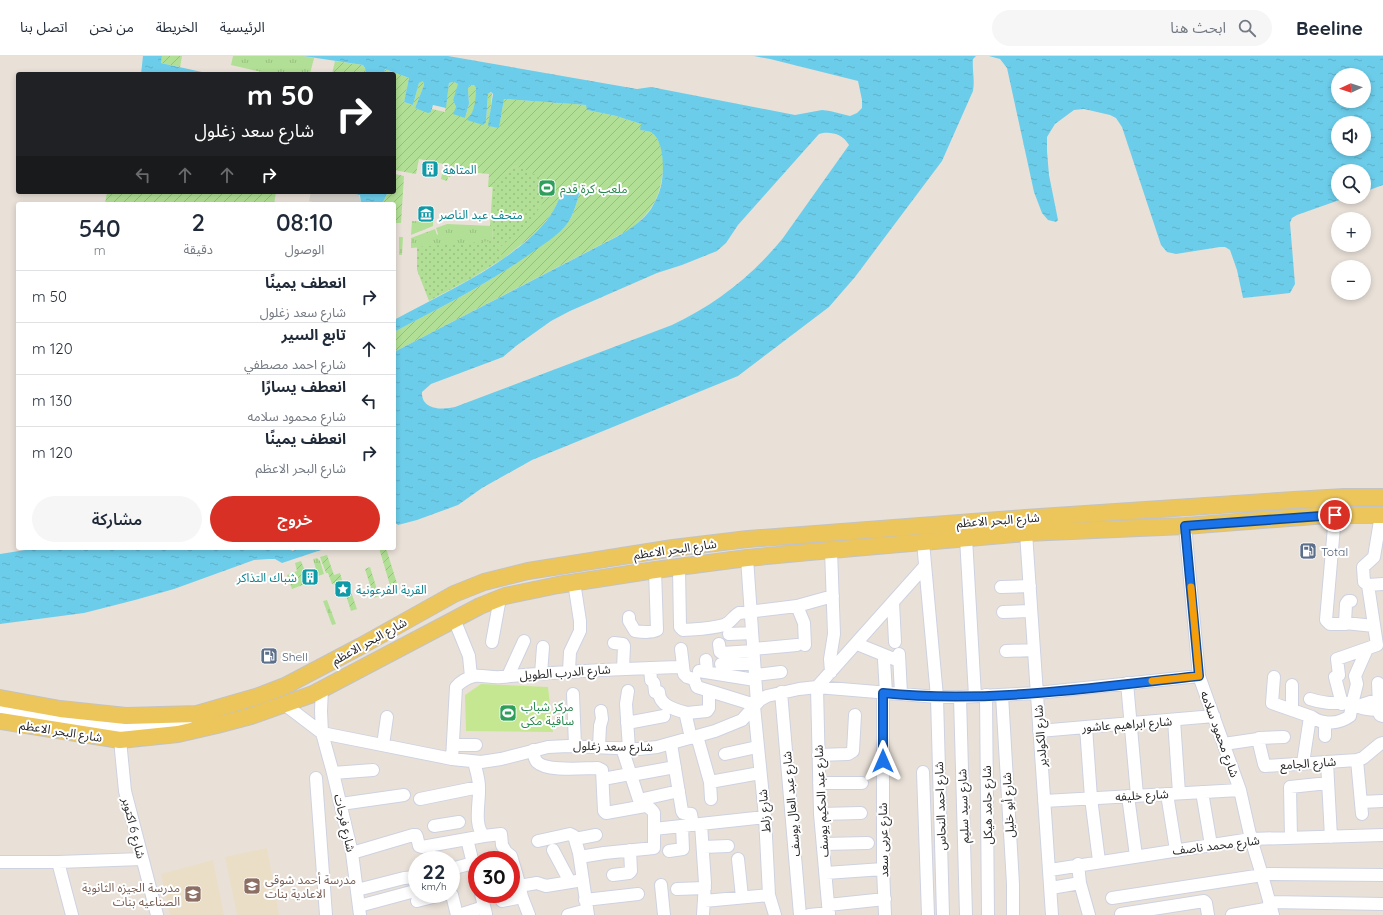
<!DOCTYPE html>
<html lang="ar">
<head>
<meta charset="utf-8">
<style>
	body { margin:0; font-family:Quicksand,"Noto Sans Arabic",sans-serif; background:#f6f6f7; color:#1f2937; direction:rtl; height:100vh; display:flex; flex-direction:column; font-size:15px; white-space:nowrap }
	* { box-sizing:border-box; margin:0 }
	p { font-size:13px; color:#747a83 }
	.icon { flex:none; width:22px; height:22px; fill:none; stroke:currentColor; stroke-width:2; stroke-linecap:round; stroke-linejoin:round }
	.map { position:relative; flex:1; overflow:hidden; direction:ltr }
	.sheet { position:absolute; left:16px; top:146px; width:380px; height:348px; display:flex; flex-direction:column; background:#fff; border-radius:4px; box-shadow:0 2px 6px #0003; direction:rtl }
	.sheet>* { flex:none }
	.top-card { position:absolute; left:16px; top:16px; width:380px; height:122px; border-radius:4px; box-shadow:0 2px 6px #0003; direction:rtl; background:#202124; color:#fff; overflow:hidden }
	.needle { width:26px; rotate:267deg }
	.fabs { position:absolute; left:1331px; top:12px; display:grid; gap:8px }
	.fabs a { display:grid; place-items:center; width:40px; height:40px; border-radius:50%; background:#fff; box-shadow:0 2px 6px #0003; font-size:20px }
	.speed { position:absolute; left:408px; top:795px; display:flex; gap:8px; font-size:20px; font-weight:700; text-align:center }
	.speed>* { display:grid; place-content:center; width:52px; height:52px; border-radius:50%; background:#fff; box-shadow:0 2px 6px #0003; line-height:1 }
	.speed small { font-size:10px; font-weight:400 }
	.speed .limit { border:6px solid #d22; background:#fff; color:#111 }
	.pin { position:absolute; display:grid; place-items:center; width:34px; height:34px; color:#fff; margin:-17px; border:2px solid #fff; border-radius:50%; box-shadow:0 1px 4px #0007 }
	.me { position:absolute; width:44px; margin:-22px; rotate:0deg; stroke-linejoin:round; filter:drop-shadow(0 0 3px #0008) }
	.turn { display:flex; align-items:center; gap:14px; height:84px; padding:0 16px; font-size:18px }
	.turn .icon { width:52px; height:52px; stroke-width:2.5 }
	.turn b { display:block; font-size:28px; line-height:34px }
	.lanes { display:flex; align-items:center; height:38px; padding:0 16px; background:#0003; justify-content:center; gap:20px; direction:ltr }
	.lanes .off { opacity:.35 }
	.eta { display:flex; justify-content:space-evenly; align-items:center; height:68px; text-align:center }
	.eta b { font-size:24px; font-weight:600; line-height:28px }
	.primary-button { display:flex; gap:8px; margin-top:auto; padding:8px 16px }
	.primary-button a { flex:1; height:46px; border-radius:24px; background:#d93025; color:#fff; font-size:16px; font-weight:600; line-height:46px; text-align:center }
	.primary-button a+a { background:#f6f6f7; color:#1f2937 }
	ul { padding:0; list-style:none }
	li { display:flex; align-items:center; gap:12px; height:52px; padding:0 16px; border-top:1px solid #e0e1e3 }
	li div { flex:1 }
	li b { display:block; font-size:15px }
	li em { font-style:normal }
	header { display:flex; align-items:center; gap:24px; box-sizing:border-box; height:56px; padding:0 20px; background:#fff; border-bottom:1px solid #e0e1e3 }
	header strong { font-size:19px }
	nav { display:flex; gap:22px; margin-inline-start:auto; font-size:14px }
	.search { width:280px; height:36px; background:#f6f6f7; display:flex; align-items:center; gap:10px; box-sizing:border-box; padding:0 14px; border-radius:22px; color:#747a83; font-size:15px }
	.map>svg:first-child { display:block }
	.education { fill:#ebdec7 }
	.grass { fill:url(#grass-tufts) }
	.park { fill:url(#park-dots) }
	.garden { fill:url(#garden-furrows) }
	.pitch { fill:#c5e791 }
	.plaza { fill:#d6d1cb }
	.water { fill:url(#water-ripples); fill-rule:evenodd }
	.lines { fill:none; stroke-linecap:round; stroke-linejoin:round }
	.minor-casing { stroke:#ced2e0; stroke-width:14 }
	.major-casing { stroke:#c3c3c3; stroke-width:18 }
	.minor { stroke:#fff; stroke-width:12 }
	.major { stroke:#ecc55b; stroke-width:16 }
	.route-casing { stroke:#114b97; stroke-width:10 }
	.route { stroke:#1a73e8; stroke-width:7 }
	.slow { stroke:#f59e0b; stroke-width:7 }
	.labels { text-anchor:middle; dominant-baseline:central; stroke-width:4; stroke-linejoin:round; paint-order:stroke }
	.culture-label { font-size:12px; fill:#0d838f; stroke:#fff; text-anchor:start }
	.leisure-label { font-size:12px; fill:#27864d; stroke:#fff; text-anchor:start }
	.street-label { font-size:12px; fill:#272727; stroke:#fff }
	.service-label { font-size:12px; fill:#4e5e75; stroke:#fff; text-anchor:start }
	.education-label { font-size:12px; fill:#785e54; stroke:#fff; text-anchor:start }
</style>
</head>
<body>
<header>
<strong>Beeline</strong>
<div class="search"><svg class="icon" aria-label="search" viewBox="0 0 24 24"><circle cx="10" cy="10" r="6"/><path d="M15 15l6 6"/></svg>ابحث هنا</div>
<nav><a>الرئيسية</a><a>الخريطة</a><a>من نحن</a><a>اتصل بنا</a></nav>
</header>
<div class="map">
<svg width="1383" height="859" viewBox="0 0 1383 859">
	<defs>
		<pattern id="grass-tufts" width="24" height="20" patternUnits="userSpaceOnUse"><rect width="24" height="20" fill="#b1df95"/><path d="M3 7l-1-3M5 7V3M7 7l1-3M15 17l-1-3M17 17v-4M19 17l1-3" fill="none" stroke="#98bf80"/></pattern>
		<pattern id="park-dots" width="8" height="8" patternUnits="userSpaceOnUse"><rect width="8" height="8" fill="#b1df95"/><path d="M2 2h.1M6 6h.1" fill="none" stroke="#98bf80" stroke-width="1.8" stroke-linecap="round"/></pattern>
		<pattern id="garden-furrows" width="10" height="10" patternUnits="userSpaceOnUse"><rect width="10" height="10" fill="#b1df95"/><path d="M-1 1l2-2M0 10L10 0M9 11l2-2" fill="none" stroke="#98bf80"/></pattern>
		<pattern id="water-ripples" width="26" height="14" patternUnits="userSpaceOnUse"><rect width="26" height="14" fill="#6ccdea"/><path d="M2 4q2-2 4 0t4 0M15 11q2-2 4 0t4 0" fill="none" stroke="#5eb0c9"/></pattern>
	</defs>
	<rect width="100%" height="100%" fill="#e9e1d8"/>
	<!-- education -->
	<path class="education" d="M267 792 279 859H237L225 801Z
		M213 804 224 859H170L161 818Z"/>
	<!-- grass -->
	<path class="grass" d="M233 0H303L314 2 310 18H270L231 9Z
		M412 165 433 166V170L411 179Z
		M447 168 493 170 492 186 411 192V182L435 173 437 179 438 178 436 172Z
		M399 181H403L402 199H399Z
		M317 502 320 505 324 518 318 520 313 503Z
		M327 544 336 568 332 569 323 545Z"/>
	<!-- park -->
	<path class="park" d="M515 110 528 114 564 131 504 202 472 222 429 245 417 214V191L492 185 493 170H490L493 126Z"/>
	<!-- garden -->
	<path class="garden" d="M162 0H182L180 11 161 7Z
		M335 5 363 9 365 12 366 18H332Z
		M385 13 409 22 404 46 413 49 419 27 421 25H423L424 29 415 52 431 56 432 53 445 56 449 27 454 26 459 28 453 44 456 51 455 56 465 62 469 48 468 32 470 29H474L476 32 475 51 471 61 486 66 488 38 490 37H492L489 70 499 71 504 43 587 49V54L616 60 641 68V74C644 75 650 75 652 77 670 90 663 132 654 147 648 158 639 166 629 174L394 296V276C445 249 498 224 543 187 551 181 561 175 567 168 574 158 577 146 580 134L564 131C560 140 557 149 552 157 540 175 521 189 504 202L498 193 531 165 554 129 528 115 515 110 494 126 493 131H488L489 118 459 115V118L448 121 447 125 441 123 444 108 419 103 416 118 394 114V18H384Z
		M395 118 404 120 401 167H396L395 176H394V148H382L388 136H394Z
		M107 136H249L255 137 256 136H276L274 148H188L165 146 164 148H105Z
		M379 492H386L399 534 392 536Z
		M327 499 334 519 340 517 344 531 349 530 357 553 351 555 344 533 337 535 334 527 332 528 328 517H326L320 501Z
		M301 505 309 525 305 527V528L292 533 287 519 297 515 295 507Z
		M370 511 379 540 374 542 365 513Z"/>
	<!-- pitch -->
	<path class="pitch" d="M548 124 555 129 547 140 540 135Z
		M481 628 548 631 553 676 466 675 465 639Z"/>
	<!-- plaza -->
	<path class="plaza" d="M311 136H345L359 139 361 148H312L313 146 309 145Z"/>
	<!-- water -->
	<path class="water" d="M143 0H162L161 7 211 18H141Z
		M303 0H448L637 33 651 31 795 59 822 54 830 55 850 60 857 57 862 52V44L858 25 770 3 754 0H976L973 3C972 14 975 24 973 35L942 105 855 221 829 251 738 320 532 404 482 432 458 449 417 464 398 469 397 468H394V296L620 179C632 172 643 164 651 153 655 146 659 138 661 130 664 117 665 86 652 77 650 75 644 75 640 74L641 68 616 60 587 54 586 49 504 43 499 72 488 70 493 38 491 36 488 38 486 66 483 69 467 64C476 54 475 44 476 32L474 29H470L468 32 469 48 465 62 453 58 456 51 453 44 458 28 454 26 449 27 446 52 433 49 431 56 428 57 415 52 424 29 423 25 419 27 413 49 404 46 409 22 385 13 384 18H366L365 12 363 9ZM823 77C834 76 843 79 849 89L783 182C752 220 716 248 672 269L455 351C443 354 421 354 422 336L431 328 503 301 516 290 551 265 570 255 657 217 682 209 717 195 726 187 738 169 819 78Z
		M989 0H1383V129L1364 136V115H1338V141H1348L1297 159 1292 162 1290 167 1295 228 1290 237 1243 242 1237 214 1230 194 1225 191H1220L1176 198 1167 196 1161 189 1122 71 1116 62 1110 59 1084 53 1074 54 1055 68 1047 81V95L1049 119 1058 164 1056 166 1048 164 1042 157 1034 136 1007 12 1000 3ZM1338 19H1364V45H1338ZM1338 67H1364V93H1338Z
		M564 131 580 134C577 146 574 158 567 168 559 178 547 186 537 193 492 226 443 250 394 276V264C443 237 511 208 547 164 555 154 559 143 564 131Z
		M345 136H388L382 148H359L361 147 360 139Z
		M38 492H290L292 495 302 492H327L282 507 275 503H269L254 504 174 533 135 544 84 557 0 568V498Z"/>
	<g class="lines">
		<!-- minor casing -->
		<g class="minor-casing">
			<path id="minor" d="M1335 459 1326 564 1330 568H1346
				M1185 470 1199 620 1240 734 1251 783 1262 819 1273 859
				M1026 477 1052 859
				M966 482 975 640
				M923 486 937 641 943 859
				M831 494 834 578 830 603 831 616
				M747 502 757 647
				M679 511 680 571 683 574C696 573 711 573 724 569 731 567 733 560 739 557L797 550 833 540
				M1368 529 1364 526 1363 511 1374 501 1381 459
				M1368 529 1383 528
				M1001 531 1030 530
				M1351 545H1348L1346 548 1345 567 1374 570
				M893 546 895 586
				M797 550 804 567 805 589
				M1003 556 1031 555
				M629 561V565L635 575C642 576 651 577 657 574L655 514
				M454 563 469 600 471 621
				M729 578 752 577
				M492 586 500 542
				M614 587 623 588 624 590 623 613
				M719 588 720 596 722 597 753 595
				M857 588 899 605
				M681 593 684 618 687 621 694 623 697 631 755 649
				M753 593 797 589
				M1006 595 1034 594
				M899 598 901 638
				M706 604 707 616
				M884 604 886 637
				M721 608H754
				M650 612 651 624 654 627 655 636
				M569 615 570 596 580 575V565L574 526
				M699 615 755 624
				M541 618 543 591
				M755 619 781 616
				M508 620 524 585
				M1274 621 1272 647 1312 661
				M1127 627 1137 739
				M1378 627 1379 649
				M322 632 321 655 322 677 333 717 352 797 360 859
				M628 635 626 648 629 693
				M659 636C659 650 676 654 687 657
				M781 636 800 859
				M883 637V813L885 859
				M573 638 575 690
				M986 639 988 859
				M1002 639 1013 828V859
				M960 641 966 859
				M1310 643C1324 648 1336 647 1351 647 1360 653 1367 653 1378 654L1380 659 1383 660
				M284 648 322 677 452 703 481 706 501 703 548 691 568 690 639 693 657 691 715 675 742 664 760 644 767 640 799 633 817 631 937 641H960L1037 637 1199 620
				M1342 648 1335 621 1339 619 1337 603 1377 589 1368 529
				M1352 648 1357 628 1355 620 1367 593
				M754 650 765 761 769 839 775 859
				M0 654 125 672C147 672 168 670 188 662
				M1292 654V629
				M1174 664 1179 737
				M627 667 664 660
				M1086 671 1091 742 1099 805
				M1039 675 1214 660
				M697 680 710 726 711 743
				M1325 680V666
				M691 682 686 660 687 657 707 655 709 652V635
				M1258 683 1259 682 1284 681
				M120 684 125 735 157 859
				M671 688 682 755 683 757 691 758 693 769
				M1224 688 1258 683 1264 708 1265 710 1357 704 1363 702 1380 688 1383 687
				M383 689 387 661
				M453 689H476
				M599 691 600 670 602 663 601 655
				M533 694C534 698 534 703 537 706 547 716 583 712 598 712L602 714 604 755 606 757 645 750
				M725 698 757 691
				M818 699 848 698 853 695 855 659
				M452 703 456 631C461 625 467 622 474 620 483 619 492 622 501 621 560 615 619 613 678 611
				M1357 704 1362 758
				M474 706C476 714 479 722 479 731 480 745 473 769 484 780L501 778 502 789 506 796 511 800 517 820 522 841 529 859
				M1327 706 1331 781
				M1303 707 1310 661H1312C1323 669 1339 668 1350 660L1351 654 1355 651 1383 642
				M923 716 928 859
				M333 717 373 714
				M631 719 675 711
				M316 722 326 859
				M603 723 630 718
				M710 726 760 717
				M819 727H862
				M1202 736 1211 789
				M1167 738 1176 794
				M1128 740 1136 800
				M420 743 479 731
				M639 744 679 735
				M1044 745 1240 734
				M1361 746 1383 745
				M341 748 404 739
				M820 758 861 757
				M701 768 705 827 703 859
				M434 770 459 766
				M654 773 765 761
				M1291 782 1290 731 1328 727
				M467 783 477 824
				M575 783 596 779
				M538 785 570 778 574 780 579 797 588 859
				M823 788 868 787
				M703 791 728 790
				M553 794 570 826
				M669 795 683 793 682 770
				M352 797 413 779H416L417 781 419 790 422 791 484 780
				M580 801 604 797 654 792V757C651 751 643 749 639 744L622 692
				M738 803 742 841
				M0 806H58L142 803
				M58 806 72 859
				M1078 808 1080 827 1089 859
				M451 813 473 807
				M1050 814 1251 783 1383 779
				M826 817 883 813
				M613 819 629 817 631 815 630 794
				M661 829 664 859
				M519 830 537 827 546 830 583 824
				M1051 832 1080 827
				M677 833 705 832
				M357 834 404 822 417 821
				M450 838 452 839 457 859
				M481 838 486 858
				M1112 842 1269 818 1383 819
				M585 844 638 838
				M417 845 445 838
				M502 845 522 841
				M704 845 769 839
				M1269 846 1383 848
				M828 849 885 843
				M359 850 411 836
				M1121 858 1204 845 1206 847 1208 859
				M459 859 484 851
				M568 859 587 854
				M809 859 829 857
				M829 859 820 758 817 631 925 510
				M1232 859 1271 852"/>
		</g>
		<!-- major casing -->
		<g class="major-casing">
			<path id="major" d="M0 642 60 653 126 660 197 658 259 640 285 630 361 590 454 538 484 526 528 515 673 492 748 483 1025 462 1294 444 1344 441H1383
				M0 665 120 684 178 678 217 669 251 660 313 638 480 550 505 540 558 529 655 514 747 502 831 494 1026 477 1185 470 1328 459H1383"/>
		</g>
		<!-- minor -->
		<use href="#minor" class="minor"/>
		<!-- major -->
		<use href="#major" class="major"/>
	</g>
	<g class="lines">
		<!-- route casing -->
		<g class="route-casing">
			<path id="route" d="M883 705V637C988 648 1095 631 1199 620L1185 470 1335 459"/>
		</g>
		<!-- route -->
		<use href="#route" class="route"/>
		<!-- slow -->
		<path class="slow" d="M1152 625 1199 620 1191 531"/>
	</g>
	<!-- icons -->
	<defs>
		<g id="building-square" transform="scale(0.9)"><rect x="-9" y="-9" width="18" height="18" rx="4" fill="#0f9aa8" stroke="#fff"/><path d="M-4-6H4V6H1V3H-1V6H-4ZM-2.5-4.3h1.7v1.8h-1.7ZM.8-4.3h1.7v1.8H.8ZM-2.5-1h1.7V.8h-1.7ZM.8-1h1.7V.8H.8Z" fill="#fff"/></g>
		<g id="stadium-square" transform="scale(0.9)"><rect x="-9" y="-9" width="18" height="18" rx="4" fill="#2e9e5b" stroke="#fff"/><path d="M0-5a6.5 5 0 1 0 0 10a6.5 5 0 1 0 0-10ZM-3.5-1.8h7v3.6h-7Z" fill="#fff"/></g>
		<g id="museum-square" transform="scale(0.9)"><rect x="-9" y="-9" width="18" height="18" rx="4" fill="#0f9aa8" stroke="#fff"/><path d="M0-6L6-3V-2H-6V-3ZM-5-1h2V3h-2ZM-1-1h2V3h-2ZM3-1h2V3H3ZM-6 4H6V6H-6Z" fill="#fff"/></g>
		<g id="fuel-square" transform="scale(0.9)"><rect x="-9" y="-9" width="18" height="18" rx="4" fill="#5c6f8a" stroke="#fff"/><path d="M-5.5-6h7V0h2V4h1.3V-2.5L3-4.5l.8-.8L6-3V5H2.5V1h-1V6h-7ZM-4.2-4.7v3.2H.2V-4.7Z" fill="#fff"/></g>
		<g id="sight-square" transform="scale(0.9)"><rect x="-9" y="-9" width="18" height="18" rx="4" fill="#0f9aa8" stroke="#fff"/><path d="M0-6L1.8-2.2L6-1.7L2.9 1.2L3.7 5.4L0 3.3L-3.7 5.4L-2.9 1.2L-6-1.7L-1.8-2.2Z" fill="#fff"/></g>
		<g id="school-square" transform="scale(0.9)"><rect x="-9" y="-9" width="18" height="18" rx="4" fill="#8d6e63" stroke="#fff"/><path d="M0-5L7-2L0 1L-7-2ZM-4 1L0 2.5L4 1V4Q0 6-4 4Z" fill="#fff"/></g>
	</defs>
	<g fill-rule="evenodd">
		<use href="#building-square" x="430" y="113"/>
		<use href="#stadium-square" x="547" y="132"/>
		<use href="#museum-square" x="426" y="158"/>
		<use href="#fuel-square" x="1308" y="495"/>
		<use href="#building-square" x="310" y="521"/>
		<use href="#sight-square" x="343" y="533"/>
		<use href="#fuel-square" x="269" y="600"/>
		<use href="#stadium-square" x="508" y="657"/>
		<use href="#school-square" x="252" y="830"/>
		<use href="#school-square" x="193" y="838"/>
	</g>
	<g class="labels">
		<!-- culture labels -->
		<g class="culture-label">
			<text x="443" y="113">المتاهة</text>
			<text x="439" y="158">متحف عبد الناصر</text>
			<text x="297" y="521" text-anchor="end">شباك التذاكر</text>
			<text x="356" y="533">القرية الفرعونية</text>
		</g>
		<!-- leisure labels -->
		<g class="leisure-label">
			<text x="560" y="132">ملعب كرة قدم</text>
			<text x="521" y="650">مركز شباب<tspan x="521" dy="14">ساقية مكى</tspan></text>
		</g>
		<!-- street labels -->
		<g class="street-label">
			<text transform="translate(998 464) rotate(-4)">شارع البحر الاعظم</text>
			<text transform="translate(675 493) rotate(-8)">شارع البحر الاعظم</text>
			<text transform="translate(369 585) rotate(-29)">شارع البحر الاعظم</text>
			<text transform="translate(565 616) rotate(-4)">شارع الدرب الطويل</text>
			<text transform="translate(1127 668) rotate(-4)">شارع ابراهيم عاشور</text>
			<text transform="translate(61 675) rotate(9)">شارع البحر الاعظم</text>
			<text transform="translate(1220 678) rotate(70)">شارع محمود سلامه</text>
			<text transform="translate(1040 680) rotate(-94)">شارع الكولدير</text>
			<text transform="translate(613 690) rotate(1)">شارع سعد زغلول</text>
			<text transform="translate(1308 707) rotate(-4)">شارع الجامع</text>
			<text transform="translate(1142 739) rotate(-3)">شارع خليفه</text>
			<text transform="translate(821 745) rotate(-93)">شارع عبد الحكيم يوسف</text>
			<text transform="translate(791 748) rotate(-95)">شارع عبد العال يوسف</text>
			<text transform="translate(987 749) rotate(-91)">شارع حامد هيكل</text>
			<text transform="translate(1008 749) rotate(-93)">شارع أبو خليل</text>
			<text transform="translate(940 750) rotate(-92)">شارع احمد النحاس</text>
			<text transform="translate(963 750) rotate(-92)">شارع سيد سليم</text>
			<text transform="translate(764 755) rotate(-95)">شارع زلط</text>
			<text transform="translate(345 767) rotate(77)">شارع فرحات</text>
			<text transform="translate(134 772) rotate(76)">شارع 6 اكتوبر</text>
			<text transform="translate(883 784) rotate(-91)">شارع عربى سعد</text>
			<text transform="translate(1216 789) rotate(-7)">شارع محمد ناصف</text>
		</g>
		<!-- service labels -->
		<g class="service-label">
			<text x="1321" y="495">Total</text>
			<text x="282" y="600">Shell</text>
		</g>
		<!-- education labels -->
		<g class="education-label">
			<text x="265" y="823">مدرسة أحمد شوقى<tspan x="265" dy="14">الاعادية بنات</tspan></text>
			<text x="180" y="831" text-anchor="end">مدرسة الجيزه الثانوية<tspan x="180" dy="14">الصناعيه بنات</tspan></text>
		</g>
	</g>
</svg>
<div class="fabs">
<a><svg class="needle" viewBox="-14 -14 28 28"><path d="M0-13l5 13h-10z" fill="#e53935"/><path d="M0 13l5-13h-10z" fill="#747a83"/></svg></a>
<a><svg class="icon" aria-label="sound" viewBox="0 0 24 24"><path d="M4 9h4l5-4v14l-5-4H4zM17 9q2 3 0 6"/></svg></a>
<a><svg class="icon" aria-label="search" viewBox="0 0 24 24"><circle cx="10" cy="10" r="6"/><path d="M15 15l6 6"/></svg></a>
<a>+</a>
<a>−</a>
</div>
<div class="speed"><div>22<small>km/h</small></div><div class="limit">30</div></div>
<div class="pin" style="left:1335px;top:459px;background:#d93025"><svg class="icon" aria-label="arrive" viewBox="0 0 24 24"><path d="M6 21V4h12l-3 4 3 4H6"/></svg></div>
<svg class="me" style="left:883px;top:705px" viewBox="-20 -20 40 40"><path d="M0-17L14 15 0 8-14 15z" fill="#1a73e8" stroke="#fff" stroke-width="4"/></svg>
<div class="top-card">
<div class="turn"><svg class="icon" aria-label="right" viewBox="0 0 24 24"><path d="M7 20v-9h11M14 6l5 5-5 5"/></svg><div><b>50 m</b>شارع سعد زغلول</div></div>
<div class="lanes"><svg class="icon off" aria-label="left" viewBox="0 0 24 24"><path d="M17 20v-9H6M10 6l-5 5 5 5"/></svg><svg class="icon off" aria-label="ahead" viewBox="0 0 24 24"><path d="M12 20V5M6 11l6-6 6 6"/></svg><svg class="icon off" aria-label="ahead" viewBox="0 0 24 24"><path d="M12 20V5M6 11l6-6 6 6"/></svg><svg class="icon" aria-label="right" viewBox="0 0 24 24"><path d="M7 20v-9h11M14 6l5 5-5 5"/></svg></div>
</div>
<section class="sheet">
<div class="eta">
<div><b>08:10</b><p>الوصول</p></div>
<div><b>2</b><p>دقيقة</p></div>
<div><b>540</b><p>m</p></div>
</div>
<ul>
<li><svg class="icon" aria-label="right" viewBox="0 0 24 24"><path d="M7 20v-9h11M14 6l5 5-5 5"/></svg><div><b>انعطف يمينًا</b><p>شارع سعد زغلول</p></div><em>50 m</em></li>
<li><svg class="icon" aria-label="ahead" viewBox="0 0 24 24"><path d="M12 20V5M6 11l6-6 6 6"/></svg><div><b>تابع السير</b><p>شارع احمد مصطفي</p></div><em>120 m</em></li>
<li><svg class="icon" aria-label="left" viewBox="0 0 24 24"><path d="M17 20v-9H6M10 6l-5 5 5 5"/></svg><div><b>انعطف يسارًا</b><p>شارع محمود سلامه</p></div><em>130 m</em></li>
<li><svg class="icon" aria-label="right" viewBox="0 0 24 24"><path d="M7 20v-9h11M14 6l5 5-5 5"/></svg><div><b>انعطف يمينًا</b><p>شارع البحر الاعظم</p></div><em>120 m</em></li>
</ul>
<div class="primary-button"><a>خروج</a><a>مشاركة</a></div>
</section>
</div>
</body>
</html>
